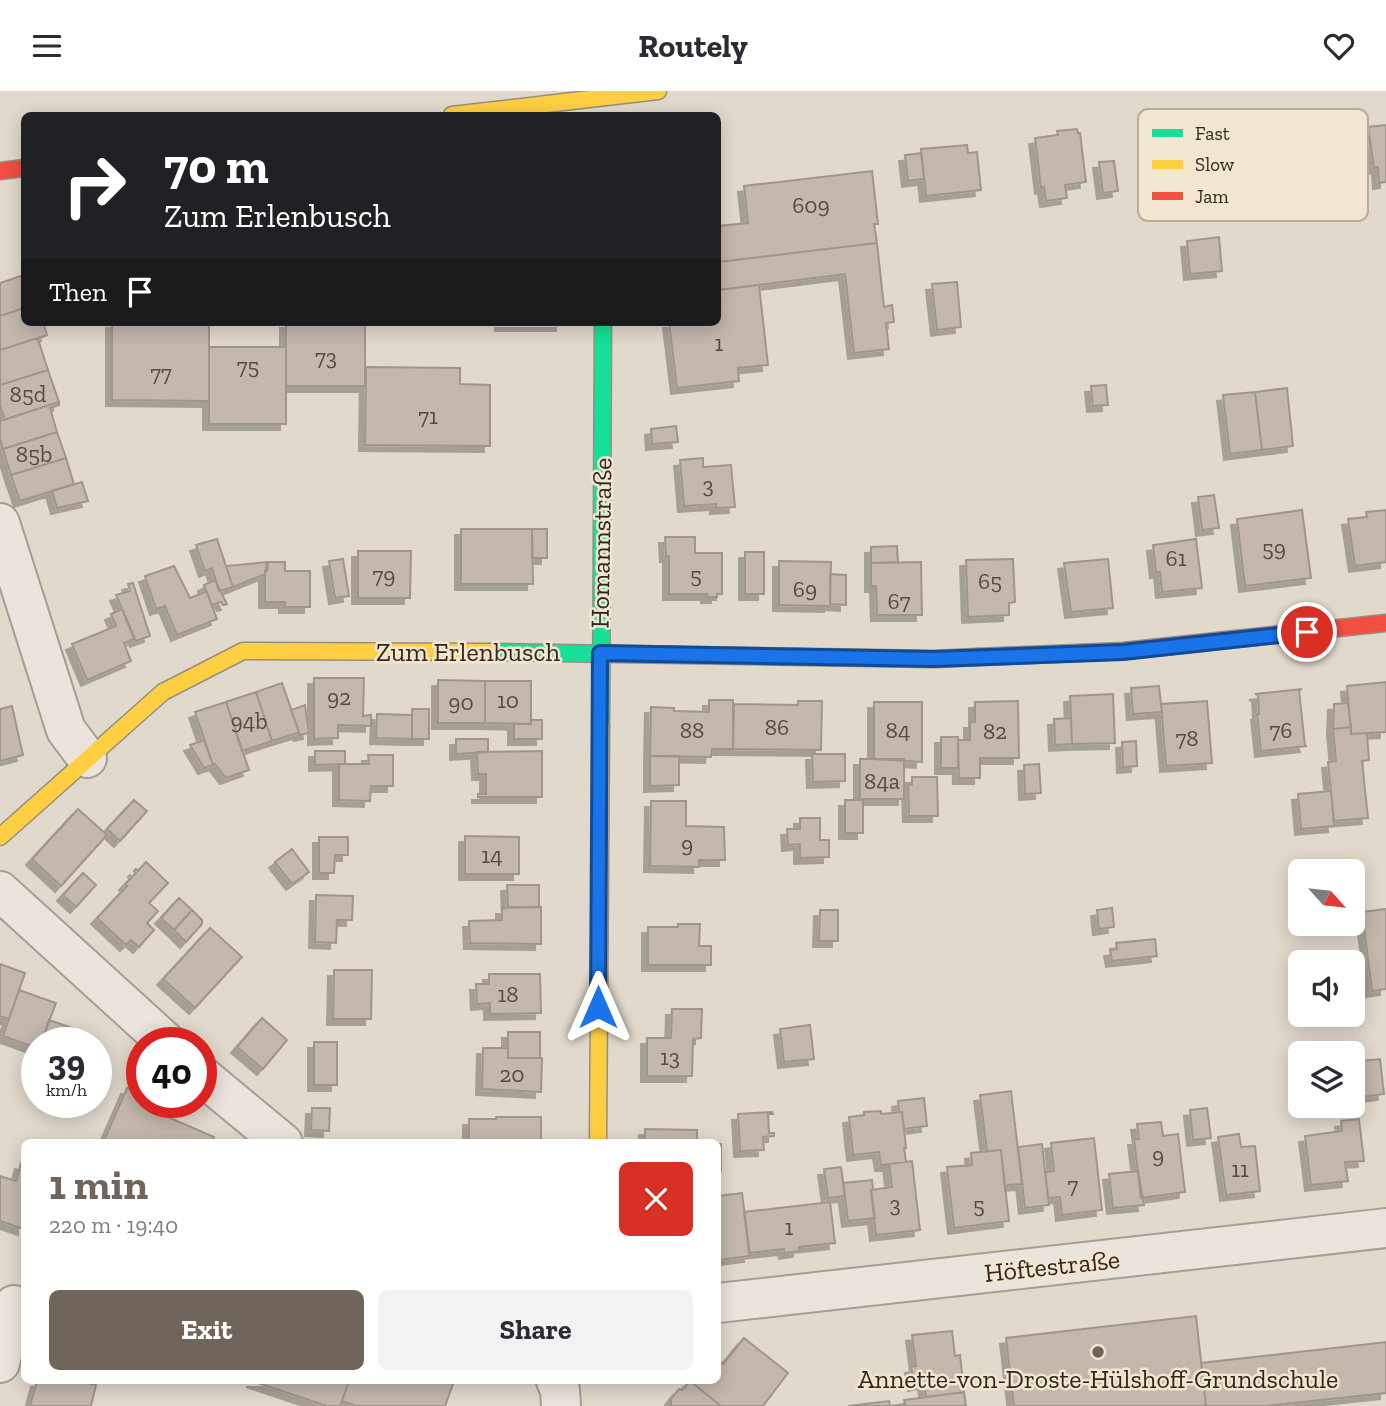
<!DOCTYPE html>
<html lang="en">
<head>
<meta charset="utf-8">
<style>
	body { margin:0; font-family:"Zilla Slab",serif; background:#f2f2f3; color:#2b2b33; height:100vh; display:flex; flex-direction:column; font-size:26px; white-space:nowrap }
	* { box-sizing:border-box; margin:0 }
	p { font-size:23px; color:#7c7c81 }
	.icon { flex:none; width:38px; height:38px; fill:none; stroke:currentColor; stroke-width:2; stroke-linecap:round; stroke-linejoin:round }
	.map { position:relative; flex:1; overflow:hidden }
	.side { position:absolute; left:21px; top:1048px; width:700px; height:245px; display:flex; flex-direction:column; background:#fff; border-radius:10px; box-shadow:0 4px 18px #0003 }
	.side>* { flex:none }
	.hud { position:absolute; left:21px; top:21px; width:700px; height:214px; border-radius:10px; box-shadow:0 4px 18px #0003; background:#202124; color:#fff; overflow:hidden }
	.needle { width:46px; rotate:117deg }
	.controls { position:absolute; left:1288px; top:768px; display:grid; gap:14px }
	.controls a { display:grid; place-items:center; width:77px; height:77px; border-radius:10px; background:#fff; box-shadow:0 4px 18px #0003; font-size:35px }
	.speed { position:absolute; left:21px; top:936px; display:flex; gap:14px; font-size:35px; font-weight:700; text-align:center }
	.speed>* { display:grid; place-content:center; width:91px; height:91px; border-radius:50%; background:#fff; box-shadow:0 4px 18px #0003; line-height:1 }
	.speed small { font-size:18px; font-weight:400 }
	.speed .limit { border:10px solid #d22; background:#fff; color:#111 }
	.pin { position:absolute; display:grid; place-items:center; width:60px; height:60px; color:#fff; margin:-30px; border:4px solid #fff; border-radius:50%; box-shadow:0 2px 7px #0007 }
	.me { position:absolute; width:77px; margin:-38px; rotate:0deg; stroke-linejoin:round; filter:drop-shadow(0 0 5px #0008) }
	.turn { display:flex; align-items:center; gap:24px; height:147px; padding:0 28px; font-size:32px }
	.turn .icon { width:91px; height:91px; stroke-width:2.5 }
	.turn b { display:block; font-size:49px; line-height:60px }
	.then { display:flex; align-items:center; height:66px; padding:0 28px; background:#0003; gap:14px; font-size:26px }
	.round { display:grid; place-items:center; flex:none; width:74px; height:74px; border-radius:10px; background:#f2f2f3 }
	.summary { display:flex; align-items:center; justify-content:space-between; height:119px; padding:0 28px }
	h1 { font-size:42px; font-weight:800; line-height:52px; color:#70655b }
	.cta { display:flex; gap:14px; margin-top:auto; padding:14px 28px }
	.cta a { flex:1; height:80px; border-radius:10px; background:#70655b; color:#fff; font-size:28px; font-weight:800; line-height:80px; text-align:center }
	.cta a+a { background:#f2f2f3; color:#2b2b33 }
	header { display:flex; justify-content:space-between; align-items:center; height:91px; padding:0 28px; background:#fff; font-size:32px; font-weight:800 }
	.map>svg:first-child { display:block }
	.building { fill:#c4b7ac; stroke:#a1958b; stroke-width:2; filter:url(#shadow) }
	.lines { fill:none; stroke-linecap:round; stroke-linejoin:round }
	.street-casing { stroke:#a69e95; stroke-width:42 }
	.fast-casing { stroke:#968e84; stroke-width:19 }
	.slow-casing { stroke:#968e84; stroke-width:19 }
	.jam-casing { stroke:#968e84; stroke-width:19 }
	.street { stroke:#eae4dc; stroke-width:38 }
	.fast { stroke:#16e098; stroke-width:16 }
	.slow { stroke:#ffcf43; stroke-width:16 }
	.jam { stroke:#f24e42; stroke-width:16 }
	.route-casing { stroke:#114b97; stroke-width:18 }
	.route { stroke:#1a73e8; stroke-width:12 }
	.poi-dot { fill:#70655b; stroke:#f2e6d1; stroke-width:2.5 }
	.labels { text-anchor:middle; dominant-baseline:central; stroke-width:5; stroke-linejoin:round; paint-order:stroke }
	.number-label { font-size:23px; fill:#574a42 }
	.street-label { font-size:26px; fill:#33261e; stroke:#f2e6d1 }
	.poi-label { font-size:26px; fill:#33261e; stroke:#f2e6d1 }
	.key { fill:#f2e6d1; stroke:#b9ac9b; stroke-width:2 }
	.key-label { font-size:19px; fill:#33261e }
</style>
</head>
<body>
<header><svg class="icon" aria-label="menu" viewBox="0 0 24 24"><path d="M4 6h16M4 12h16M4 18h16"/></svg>Routely<svg class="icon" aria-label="heart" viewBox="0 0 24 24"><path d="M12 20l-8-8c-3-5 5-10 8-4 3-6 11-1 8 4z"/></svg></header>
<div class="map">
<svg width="1386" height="1315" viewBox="0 0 1386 1315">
	<defs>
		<filter id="shadow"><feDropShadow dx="-6" dy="6" stdDeviation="0" flood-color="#0004"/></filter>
	</defs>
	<rect width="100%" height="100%" fill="#e1d9cb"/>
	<!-- building -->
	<path class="building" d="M1386 34V91L1379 92 1378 76 1374 77 1368 36Z
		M1077 38 1078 42H1080L1086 91 1065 94 1067 107 1046 110 1044 96 1041 97 1035 47 1058 44 1057 40Z
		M967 54 968 62 977 61 981 99 926 105 921 58Z
		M921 62 924 88 908 90 905 64Z
		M1114 70 1118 100 1103 102 1099 71Z
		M872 80 878 133H874L877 152 718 171V135L748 132 744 95Z
		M1219 146 1222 180 1190 183 1187 150Z
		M877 152 884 216 892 214 894 231 886 232 889 258 854 262 845 183 718 199V171Z
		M24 184V217L0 225V192Z
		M957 191 961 236 937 239 932 193Z
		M759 194 768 274 738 277 739 290 677 297 669 231H718V199Z
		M24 217V231H43L47 244 0 259V225Z
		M112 231H209V310L112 309Z
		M286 231H365V295H286Z
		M501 231H562V234H501Z
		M47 244 38 248 48 279 0 294V259Z
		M209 256H286V333H209Z
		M366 276 460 277V293L490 294V355L365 354Z
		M48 279 59 311 0 330V327L4 326 0 314V294Z
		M1106 294 1108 314 1093 315 1091 295Z
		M1287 297 1293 355 1262 359 1255 301Z
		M1255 301 1262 359 1230 363 1223 304Z
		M59 311V314L50 317 57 341 3 358 0 348V330Z
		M676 335 678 351 652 353 651 338Z
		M57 341 66 367 11 384 3 358Z
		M66 367 74 393 20 410 11 384Z
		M703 367V376L731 374 735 416 716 417V413L684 415 680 369Z
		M82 391 88 410 57 417 52 400Z
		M1214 404 1219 437 1202 439 1198 406Z
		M1302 419 1311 487 1245 495 1237 428Z
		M1386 419V471L1355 475 1348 428 1367 426 1366 421Z
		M461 438H532L533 493H461Z
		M532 438H547V467H532Z
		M665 446H695V462H722V503H717V506H707V503H669V465H666Z
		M217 448 233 496 219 500 212 477 205 480 196 454Z
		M1196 448 1202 497 1162 501 1160 481H1156L1153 454Z
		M897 455 898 471 871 472V456Z
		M358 460H411L410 507H358Z
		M745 461H764V503H745Z
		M343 468 349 505 335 507 329 470Z
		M1013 468 1015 511 1009 512V524L968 526 966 469Z
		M1108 468 1113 517 1071 521 1064 472Z
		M779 470 831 471 830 515 779 514Z
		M267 471 265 483 233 496 226 475Z
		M268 471H285V480H310V516H285V511H265V480H267Z
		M921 471 922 524H877L876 495H871V472Z
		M174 475 190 507 205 501 204 494 217 528 177 544 165 515 156 518 145 485Z
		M830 483 846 484V514L830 513Z
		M215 489 227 513 223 514 221 511 212 514 204 494Z
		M133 492 150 545 136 550 116 504 130 500 128 493Z
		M122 518 134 548 124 552 131 570 87 589 72 553 116 535 111 523Z
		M314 587H364L363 625 371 624V635L338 634V647L314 648Z
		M438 589 485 590V632H438Z
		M485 590H531V633L485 632Z
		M1386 591V641L1351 643 1347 595Z
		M282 592 300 644 298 642 272 650 256 601Z
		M1159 595 1162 621 1133 623 1131 597Z
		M1302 598 1299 599 1305 655H1307L1261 660 1257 623H1259L1258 604 1255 603Z
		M256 601 272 650 242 660 226 611Z
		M1113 603 1115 652 1072 653 1070 605Z
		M709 609H733V658H712L711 666 650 665 651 616 674 617V620L709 621Z
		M798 610H822L821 659 733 658 734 613 798 614Z
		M1018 610 1019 667H980V687H959L958 649H970V631H975V611Z
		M1207 610 1212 672 1166 675 1161 613Z
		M226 611 249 679 226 687 215 673 213 674 195 621Z
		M874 611H922V671L874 668Z
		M1348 612 1351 636 1333 638 1334 613Z
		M305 614 309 642 300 644 291 619Z
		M12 615 23 664 0 670V618Z
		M412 618H429V648H412Z
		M377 623 412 624V648L376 647Z
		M1071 627 1072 653 1055 654 1054 628Z
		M531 629H542V648H514V633H531Z
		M1351 636V643L1367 642 1369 669 1362 670 1368 727 1334 730 1328 671 1336 670 1333 638Z
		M941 646H958V677H941Z
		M456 648H488V661L456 663Z
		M204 649 213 674 204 677 190 654Z
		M1136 650 1137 675 1123 676 1122 651Z
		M315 660H345V673L315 674Z
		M542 660V706H478V703H486V683H478L477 661Z
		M812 663H845V690L813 691Z
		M368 664H393V695H371L370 710 339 709V673H369Z
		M650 665H679V694L650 695Z
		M860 668H904V708H860Z
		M1039 673 1041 702 1025 703 1024 674Z
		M912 686H937L938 725H909L908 693 912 694Z
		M1331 700 1334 735 1301 738 1298 703Z
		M134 709 147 720 120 750 107 738Z
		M845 709H863V742H845Z
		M651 710H686V735L724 736 725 769H699V776L650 775Z
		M78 718 107 744 61 795 32 768Z
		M800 727H820V749H829V766L800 767V753L788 754 787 738H800Z
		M465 745 519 746V783H465Z
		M319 746H348V764H335L334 782H319Z
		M292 758 309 781 292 793 275 771Z
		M146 771 168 792 149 812 158 820 147 832 154 839 139 856 131 849 126 854 97 827 127 795 125 793 136 782 134 780 136 778 138 780Z
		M83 782 96 794 76 816 63 804Z
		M507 794H539V816H508Z
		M316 804 353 805 352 829H337L336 852 315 851Z
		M179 807 192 819 174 839 161 827Z
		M541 816V853L470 852 469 830 502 829V817Z
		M1112 817 1114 836 1099 838 1097 819Z
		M1386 818V898L1372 900 1362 821Z
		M192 819 202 829V833L186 851 174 839Z
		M820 819H838V850H819Z
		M678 833H700L699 855H711V874H648V836H678Z
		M210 837 242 866 195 917 163 888Z
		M1155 848 1157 865 1112 870 1110 859 1117 858 1116 852Z
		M0 873 25 882 9 928 0 925Z
		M334 879H372L371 928H333Z
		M489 883H540L541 922 490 923V912L477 913 476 893H489Z
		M19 899 56 912 41 952H37V957L3 945Z
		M672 918H702L701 947 693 948 692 985H647V947H671Z
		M262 927 287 949 263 978 237 956Z
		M49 929 86 942 83 952H41Z
		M810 934 814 968 784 971 780 938Z
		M508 941H540V967H508Z
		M314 951H337V994H314Z
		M483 957H508V967H542L541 1001 482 998Z
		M1380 968 1384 1003 1354 1007 1353 971Z
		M127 997 142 1004V1012H160L174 1018 170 1027 214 1046 211 1052H103Z
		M1011 1000 1022 1093 1008 1094 1005 1098 1001 1059 987 1060 980 1004Z
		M924 1007 927 1035 904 1038 902 1021H899L898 1010Z
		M312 1017H330L329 1040 311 1039Z
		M1207 1017 1211 1047 1193 1049 1190 1019Z
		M881 1020V1023L902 1021 906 1057H904L906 1071 881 1074 879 1061 853 1064 849 1026 864 1024V1021Z
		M772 1021 773 1023H768L769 1042H774V1045L763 1046 764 1059 740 1060 738 1023Z
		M496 1026H541V1052H469V1028H496Z
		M1359 1028 1364 1070 1345 1071 1348 1090 1311 1094 1305 1045 1342 1040 1341 1030Z
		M1161 1031 1163 1045 1178 1043 1185 1101 1141 1107 1134 1048H1139L1137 1033Z
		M645 1038 697 1039V1052H645Z
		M1239 1043 1241 1056 1255 1055 1260 1100 1226 1104 1218 1046Z
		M1094 1047 1102 1119 1062 1124 1060 1106 1048 1107 1045 1081 1054 1080 1051 1052Z
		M718 1053H721V1080H718Z
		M1042 1053 1049 1114 1025 1117 1018 1056Z
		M1001 1059 1009 1130 954 1137 947 1076 972 1074 971 1062Z
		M912 1070 920 1139 876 1144 871 1099 892 1096 889 1073Z
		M21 1072 24 1073V1138L0 1130V1085L16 1090Z
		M841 1076 845 1105 828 1107 824 1078Z
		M1138 1080 1144 1114 1113 1117 1109 1083Z
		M872 1089 873 1098 871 1099 875 1127 848 1130 843 1092Z
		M742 1102 750 1165 718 1169V1105Z
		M830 1111 835 1152 799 1156V1160L785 1162 784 1158 749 1162 744 1121Z
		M1196 1225 1206 1315H1014L1006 1247Z
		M952 1240 955 1265 960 1264 964 1301 926 1306 924 1292 914 1294 911 1276 916 1275 912 1244Z
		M744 1247 788 1282 763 1315H721L690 1290H718V1269L723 1273Z
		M1386 1251V1302L1266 1315H1206L1201 1272Z
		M37 1290H80L96 1294 91 1315H30Z
		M252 1290H349L340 1315H327Z
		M349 1290H454L445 1315H357L342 1310Z
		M690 1290 721 1315H671V1308L679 1298 682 1299Z
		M964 1301 966 1315H890L905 1313 904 1309Z
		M889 1310 890 1315H848Z"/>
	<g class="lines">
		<!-- street casing -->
		<g class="street-casing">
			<path id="street" d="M0 432 66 639 87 667
				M0 800 167 952
				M201 984 283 1052
				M718 1212 1386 1137
				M0 1272 14 1214
				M556 1290 560 1299 561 1315"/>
		</g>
		<!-- fast casing -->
		<g class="fast-casing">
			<path id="fast" d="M489 561 934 568 977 566
				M601 635 603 231"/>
		</g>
		<!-- slow casing -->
		<g class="slow-casing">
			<path id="slow" d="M452 24 658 0
				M0 746 163 601 243 560 489 561
				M598 1052 601 635"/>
		</g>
		<!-- jam casing -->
		<g class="jam-casing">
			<path id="jam" d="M0 80 24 77
				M977 566 1123 560 1386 532"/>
		</g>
		<!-- street -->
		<use href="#street" class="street"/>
		<!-- fast -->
		<use href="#fast" class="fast"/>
		<!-- slow -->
		<use href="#slow" class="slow"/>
		<!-- jam -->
		<use href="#jam" class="jam"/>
	</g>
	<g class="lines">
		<!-- route casing -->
		<g class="route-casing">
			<path id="route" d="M598 916 600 562 934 568 1123 561 1307 541"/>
		</g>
		<!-- route -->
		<use href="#route" class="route"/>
	</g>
	<!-- markers -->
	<circle class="poi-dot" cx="1098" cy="1261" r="7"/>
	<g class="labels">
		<!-- number labels -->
		<g class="number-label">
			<text x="811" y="114">609</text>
			<text x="719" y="252">1</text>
			<text x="326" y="266">73</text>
			<text x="248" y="275">75</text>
			<text x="161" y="282">77</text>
			<text x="28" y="303">85d</text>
			<text x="428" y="325">71</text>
			<text x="34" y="363">85b</text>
			<text x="708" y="394">3</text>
			<text x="1274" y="457">59</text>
			<text x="1176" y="467">61</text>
			<text x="384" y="484">79</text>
			<text x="696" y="484">5</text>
			<text x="990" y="490">65</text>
			<text x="805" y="498">69</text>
			<text x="899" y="510">67</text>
			<text x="339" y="606">92</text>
			<text x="508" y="609">10</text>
			<text x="461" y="611">90</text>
			<text x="249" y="630">94b</text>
			<text x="777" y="636">86</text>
			<text x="692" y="639">88</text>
			<text x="898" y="639">84</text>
			<text x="1281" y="639">76</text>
			<text x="995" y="640">82</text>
			<text x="1187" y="647">78</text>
			<text x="882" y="690">84a</text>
			<text x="687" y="753">9</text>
			<text x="492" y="764">14</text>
			<text x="508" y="903">18</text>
			<text x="670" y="966">13</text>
			<text x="512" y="983">20</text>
			<text x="1158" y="1064">9</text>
			<text x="1240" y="1078">11</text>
			<text x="1073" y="1094">7</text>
			<text x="895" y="1113">3</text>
			<text x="979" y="1114">5</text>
			<text x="789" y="1136">1</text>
		</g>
		<!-- street labels -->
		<g class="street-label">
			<text transform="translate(601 452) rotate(-89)">Homannstraße</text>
			<text x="468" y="561">Zum Erlenbusch</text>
			<text transform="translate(1052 1175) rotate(-6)">Höftestraße</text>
		</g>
		<!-- poi labels -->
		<g class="poi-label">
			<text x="1098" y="1288">Annette-von-Droste-Hülshoff-Grundschule</text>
		</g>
	</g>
	<!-- legend -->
	<rect x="1138" y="18" width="230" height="112" rx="10" class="key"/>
	<rect x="1152" y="38" width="31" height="8" fill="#16e098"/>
	<rect x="1152" y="69" width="31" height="9" fill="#ffcf43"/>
	<rect x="1152" y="101" width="31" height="8" fill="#f24e42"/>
	<g class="key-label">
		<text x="1195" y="49">Fast</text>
		<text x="1195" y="80">Slow</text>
		<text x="1195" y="112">Jam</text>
	</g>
</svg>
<div class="controls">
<a><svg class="needle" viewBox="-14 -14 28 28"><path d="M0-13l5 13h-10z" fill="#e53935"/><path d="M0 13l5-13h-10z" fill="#7c7c81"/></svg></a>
<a><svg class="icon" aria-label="sound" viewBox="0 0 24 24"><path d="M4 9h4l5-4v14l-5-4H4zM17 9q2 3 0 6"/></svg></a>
<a><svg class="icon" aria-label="layers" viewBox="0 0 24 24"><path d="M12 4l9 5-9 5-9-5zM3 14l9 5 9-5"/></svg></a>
</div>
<div class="speed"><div>39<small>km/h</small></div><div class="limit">40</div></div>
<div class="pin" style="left:1307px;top:541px;background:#d93025"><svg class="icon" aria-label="arrive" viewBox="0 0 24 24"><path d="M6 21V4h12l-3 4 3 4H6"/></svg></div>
<svg class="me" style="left:598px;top:916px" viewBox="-20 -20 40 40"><path d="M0-17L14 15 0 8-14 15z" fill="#1a73e8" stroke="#fff" stroke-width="4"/></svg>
<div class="hud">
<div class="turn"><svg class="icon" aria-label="right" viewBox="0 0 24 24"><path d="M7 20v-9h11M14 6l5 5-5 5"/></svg><div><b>70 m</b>Zum Erlenbusch</div></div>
<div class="then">Then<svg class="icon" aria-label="arrive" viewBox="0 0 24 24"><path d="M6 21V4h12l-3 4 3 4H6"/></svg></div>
</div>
<section class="side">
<div class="summary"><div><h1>1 min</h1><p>220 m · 19:40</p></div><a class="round" style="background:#d93025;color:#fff"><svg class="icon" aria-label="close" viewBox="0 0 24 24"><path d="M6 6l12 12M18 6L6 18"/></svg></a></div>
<div class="cta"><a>Exit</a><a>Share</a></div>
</section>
</div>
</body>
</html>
